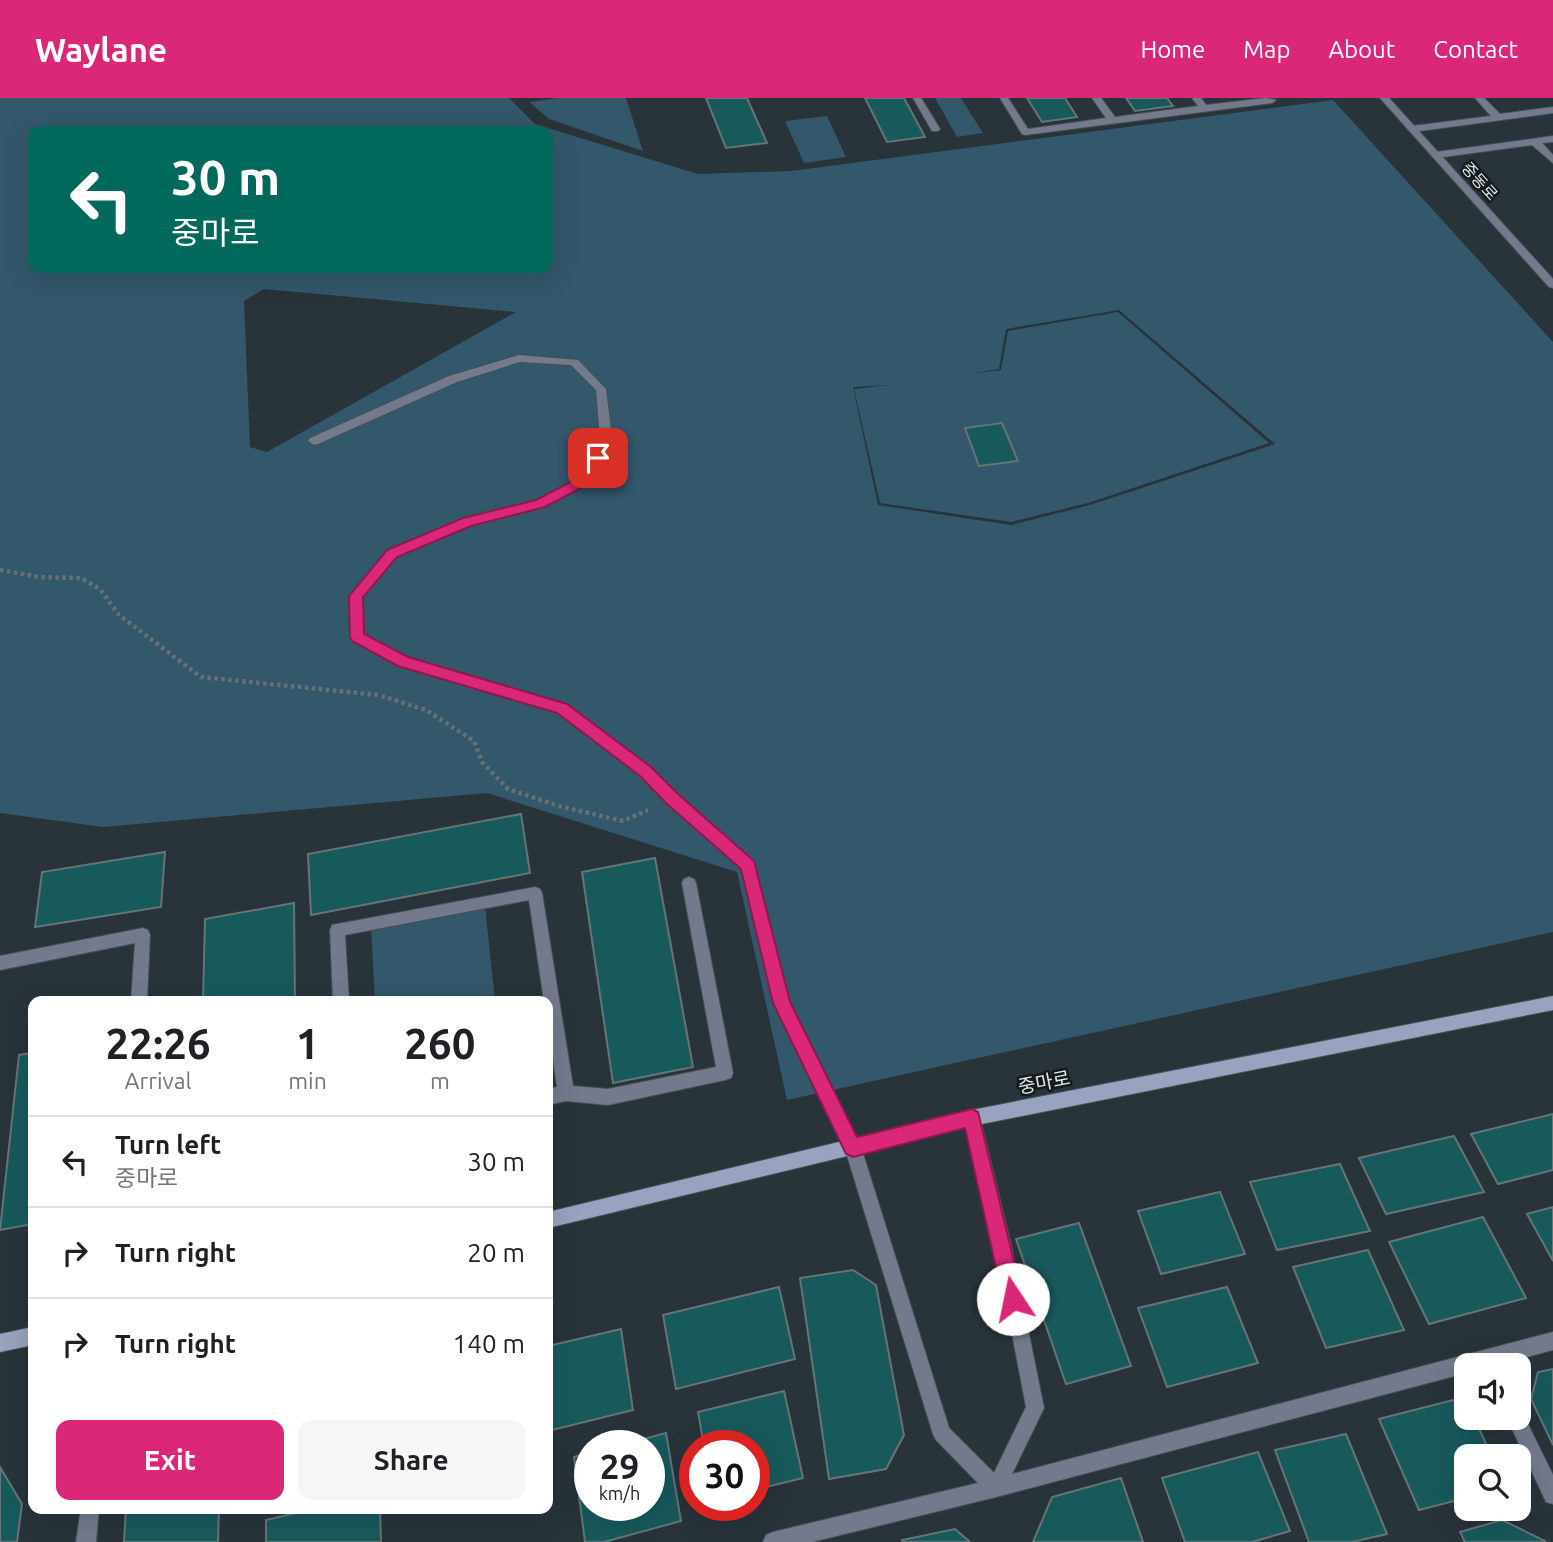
<!DOCTYPE html>
<html lang="en">
<head>
<meta charset="utf-8">
<style>
	body { margin:0; font-family:Ubuntu,"Noto Sans KR",sans-serif; background:#f6f6f6; color:#202124; height:100vh; display:flex; flex-direction:column; font-size:26px; white-space:nowrap }
	* { box-sizing:border-box; margin:0 }
	p { font-size:23px; color:#757577 }
	.icon { flex:none; width:38px; height:38px; fill:none; stroke:currentColor; stroke-width:2; stroke-linecap:round; stroke-linejoin:round }
	.map { position:relative; flex:1; overflow:hidden }
	.panel { position:absolute; left:28px; top:898px; width:525px; height:518px; display:flex; flex-direction:column; background:#fff; border-radius:14px; box-shadow:0 7px 28px #0002 }
	.panel>* { flex:none }
	.top-card { position:absolute; left:28px; top:28px; width:525px; height:147px; border-radius:14px; box-shadow:0 7px 28px #0002; background:#00695c; color:#fff; overflow:hidden }
	.fabs { position:absolute; left:1454px; top:1255px; display:grid; gap:14px }
	.fabs a { display:grid; place-items:center; width:77px; height:77px; border-radius:14px; background:#fff; box-shadow:0 7px 28px #0002; font-size:35px }
	.speed { position:absolute; left:574px; top:1332px; display:flex; gap:14px; font-size:35px; font-weight:700; text-align:center }
	.speed>* { display:grid; place-content:center; width:91px; height:91px; border-radius:50%; background:#fff; box-shadow:0 7px 28px #0002; line-height:1 }
	.speed small { font-size:18px; font-weight:400 }
	.speed .limit { border:10px solid #d22; background:#fff; color:#111 }
	.pin { position:absolute; display:grid; place-items:center; width:60px; height:60px; color:#fff; margin:-30px; border-radius:14px; box-shadow:0 4px 10px #0006 }
	.me { position:absolute; width:77px; margin:-38px; rotate:349deg; stroke-linejoin:round; filter:drop-shadow(0 0 5px #0008) }
	.turn { display:flex; align-items:center; gap:24px; height:147px; padding:0 28px; font-size:32px }
	.turn .icon { width:91px; height:91px; stroke-width:2.5 }
	.turn b { display:block; font-size:49px; line-height:60px }
	.eta { display:flex; justify-content:space-evenly; align-items:center; height:119px; text-align:center }
	.eta b { font-size:42px; font-weight:700; line-height:49px }
	.primary-button { display:flex; gap:14px; margin-top:auto; padding:14px 28px }
	.primary-button a { flex:1; height:80px; border-radius:14px; background:#db2777; color:#fff; font-size:28px; font-weight:700; line-height:80px; text-align:center }
	.primary-button a+a { background:#f6f6f6; color:#202124 }
	ul { padding:0; list-style:none }
	li { display:flex; align-items:center; gap:21px; height:91px; padding:0 28px; border-top:2px solid #e0e0e0 }
	li div { flex:1 }
	li b { display:block; font-size:26px }
	li em { font-style:normal }
	header { display:flex; align-items:center; gap:42px; box-sizing:border-box; height:98px; padding:0 35px; background:#db2777; color:#fff }
	header strong { font-size:33px }
	nav { display:flex; gap:38px; margin-inline-start:auto; font-size:24px }
	.map>svg:first-child { display:block }
	.green { fill:#33576b; fill-rule:evenodd }
	.building { fill:#18595c; stroke:#657576; stroke-width:2 }
	.lines { fill:none; stroke-linecap:round; stroke-linejoin:round }
	.service-casing { stroke:#465057; stroke-width:2 }
	.minor-casing { stroke:#465057; stroke-width:2 }
	.tertiary-casing { stroke:#465057; stroke-width:2 }
	.secondary-casing { stroke:#465057; stroke-width:2 }
	.path { stroke:#667076; stroke-width:4.5; stroke-dasharray:3.5 3.5; stroke-linecap:butt }
	.service { fill:#737a8c; fill-rule:evenodd }
	.minor { fill:#737a8c; fill-rule:evenodd }
	.tertiary { fill:#737a8c; fill-rule:evenodd }
	.secondary { fill:#97a3bf; fill-rule:evenodd }
	.route { fill:#db2777; stroke:#8e194d; stroke-width:2 }
	.labels { text-anchor:middle; dominant-baseline:central; stroke-width:5; stroke-linejoin:round; paint-order:stroke }
	.far-street-label { font-size:16px; fill:#e3eaee; stroke:#151a1d }
	.street-label { font-size:19px; fill:#e3eaee; stroke:#151a1d }
</style>
</head>
<body>
<header>
<strong>Waylane</strong>
<nav><a>Home</a><a>Map</a><a>About</a><a>Contact</a></nav>
</header>
<div class="map">
<svg width="1553" height="1444" viewBox="0 0 1553 1444">
	<rect width="100%" height="100%" fill="#28333a"/>
	<!-- green -->
	<path class="green" d="M0 0H509L535 26 698 76 791 73 1333 2 1553 244V834L787 1002 737 774 487 695 103 729 0 715ZM33 33H548V170H33ZM264 191 516 214 267 354 250 349 244 203ZM1119 212 1275 346 1090 407 1011 427 878 407 853 289 888 287 854 291 880 405 1011 424 1088 405 1269 345 1118 214 1008 233 1001 272 969 276 999 271 1006 231Z
		M558 0H626L643 53 549 21 529 4Z
		M935 0H961L983 35 957 39Z
		M827 18 846 59 804 65 785 23Z
		M485 808 495 903H375L371 829Z"/>
	<!-- building -->
	<path class="building" d="M706 0H747L767 45 726 50Z
		M865 0H904L925 39 887 44Z
		M1027 0H1065L1077 19 1042 24Z
		M1126 0H1167L1173 8 1135 13Z
		M1002 325 1018 363 979 368 965 330Z
		M521 716 530 775 311 817 308 756Z
		M165 754 161 809 35 829 42 774Z
		M655 760 693 969 613 985 582 774Z
		M294 805 295 903H203L205 821Z
		M33 955V1126L0 1132 19 957Z
		M1553 1016V1072L1498 1086 1471 1036Z
		M1454 1038 1484 1094 1386 1116 1359 1060Z
		M1340 1066 1370 1133 1277 1152 1250 1084Z
		M1220 1094 1245 1156 1161 1176 1138 1113Z
		M1553 1109V1163L1527 1116Z
		M1483 1119 1526 1200 1429 1226 1389 1144Z
		M1079 1125 1131 1268 1066 1286 1016 1141Z
		M1368 1152 1404 1232 1326 1250 1293 1169Z
		M853 1172 876 1187 904 1337 886 1371 829 1381 800 1180Z
		M779 1189 795 1261 676 1291 663 1217Z
		M1227 1189 1258 1265 1167 1289 1138 1210Z
		M621 1231 633 1312 548 1333V1248Z
		M1553 1271V1347L1531 1301 1538 1274Z
		M784 1293 803 1380 754 1392V1348H704L698 1314Z
		M1465 1299 1466 1320H1474L1492 1358H1466V1400L1419 1412 1379 1321Z
		M666 1335 681 1423 604 1444H585L574 1359 590 1354V1407H649V1348H617Z
		M1346 1336 1387 1436 1352 1444H1309L1275 1352Z
		M1258 1354 1290 1433 1252 1444H1185L1162 1380Z
		M0 1369 22 1406 17 1444H0Z
		M1121 1380 1143 1444H1033L1052 1399Z
		M126 1410H219L218 1444H124Z
		M317 1410H380L381 1444H266V1422Z
		M1502 1422 1545 1443 1546 1444H1465L1460 1434Z
		M955 1431 970 1444H902V1442Z"/>
	<g class="lines">
		<!-- service casing -->
		<g class="service-casing">
			<path id="service" d="M913 0H921L940 31 938 33H932Z
				M1000 0H1008L1028 31 1106 20 1092 0H1101L1115 19 1198 8 1192 0H1201L1206 7 1266 0 1276 2 1272 5 1025 37 1022 36Z
				M689 779 694 781 696 785 733 975 731 980 725 982 608 1007 566 1003 548 1007V991L557 989 548 927V903H544L529 802 345 837 349 903H333L330 832 332 827 535 789 540 791 542 795 573 988 608 991 716 969 682 785 684 781Z
				M143 830 148 832 150 837 147 903H131L135 845 0 872V858Z"/>
		</g>
		<!-- minor casing -->
		<g class="minor-casing">
			<path id="minor" d="M1475 0H1484L1500 16 1553 9V15L1412 34 1407 31 1412 28 1491 18Z
				M1553 38V44L1542 45 1553 57V65L1532 47 1436 60 1431 57 1436 54Z
				M519 257 578 262 606 291 612 340 594 383 544 409 470 427 396 459 362 499 363 537 407 560 567 606 650 669 753 764 789 904 861 1049 949 1330 994 1375 1026 1309 995 1147 964 1020 966 1015 972 1012 978 1015 980 1020 1011 1147 1044 1310 1012 1376 1553 1234V1252L1496 1267H1466V1275L996 1399 812 1444H763L766 1437 773 1434 978 1385 936 1342 933 1336 845 1051 774 905 742 771 640 677 558 614 398 568 353 542 351 539 350 498 388 453 463 421 537 403 585 378 600 340 596 292 571 267 520 264 457 284 318 346 314 347 308 343 310 340 449 278Z
				M1519 1312 1522 1314 1553 1377V1406L1546 1404 1507 1320H1519Z
				M81 1410H99L96 1444H76Z"/>
		</g>
		<!-- tertiary casing -->
		<g class="tertiary-casing">
			<path id="tertiary" d="M1380 0H1389L1553 181V190L1549 189Z"/>
		</g>
		<!-- secondary casing -->
		<g class="secondary-casing">
			<path id="secondary" d="M1553 898V912L972 1028 548 1130V1114L972 1012Z
				M33 1229V1247L0 1254V1236Z"/>
		</g>
		<!-- path -->
		<path class="path" d="M0 472 39 479 81 480 100 491 119 517 201 579 378 597 426 612 474 643 482 664 508 691 559 708 623 723 648 712"/>
		<!-- service -->
		<use href="#service" class="service"/>
		<!-- minor -->
		<use href="#minor" class="minor"/>
		<!-- tertiary -->
		<use href="#tertiary" class="tertiary"/>
		<!-- secondary -->
		<use href="#secondary" class="secondary"/>
	</g>
	<!-- route -->
	<path class="route" d="M598 356 604 360 594 383 545 409 471 428 397 459 363 499 364 536 408 559 567 606 651 669 678 696 754 763 790 904 857 1039 972 1011 978 1014 1023 1201 1020 1208 1013 1211 1006 1208 1003 1201 965 1030 853 1059 846 1056 773 905 741 771 666 705 640 678 557 615 398 568 352 543 350 539 349 498 387 452 463 420 536 402 584 377 593 357Z"/>
	<g class="labels">
		<!-- far-street labels -->
		<g class="far-street-label">
			<text transform="translate(1480 83) rotate(48)">중동로</text>
		</g>
		<!-- street labels -->
		<g class="street-label">
			<text transform="translate(1044 984) rotate(-11)">중마로</text>
		</g>
	</g>
</svg>
<div class="fabs">
<a><svg class="icon" aria-label="sound" viewBox="0 0 24 24"><path d="M4 9h4l5-4v14l-5-4H4zM17 9q2 3 0 6"/></svg></a>
<a><svg class="icon" aria-label="search" viewBox="0 0 24 24"><circle cx="10" cy="10" r="6"/><path d="M15 15l6 6"/></svg></a>
</div>
<div class="speed"><div>29<small>km/h</small></div><div class="limit">30</div></div>
<div class="pin" style="left:598px;top:360px;background:#d93025"><svg class="icon" aria-label="arrive" viewBox="0 0 24 24"><path d="M6 21V4h12l-3 4 3 4H6"/></svg></div>
<svg class="me" style="left:1013px;top:1201px" viewBox="-20 -20 40 40"><circle r="19" fill="#fff"/><path d="M0-13L10 11 0 6-10 11z" fill="#db2777"/></svg>
<div class="top-card">
<div class="turn"><svg class="icon" aria-label="left" viewBox="0 0 24 24"><path d="M17 20v-9H6M10 6l-5 5 5 5"/></svg><div><b>30 m</b>중마로</div></div>
</div>
<section class="panel">
<div class="eta">
<div><b>22:26</b><p>Arrival</p></div>
<div><b>1</b><p>min</p></div>
<div><b>260</b><p>m</p></div>
</div>
<ul>
<li><svg class="icon" aria-label="left" viewBox="0 0 24 24"><path d="M17 20v-9H6M10 6l-5 5 5 5"/></svg><div><b>Turn left</b><p>중마로</p></div><em>30 m</em></li>
<li><svg class="icon" aria-label="right" viewBox="0 0 24 24"><path d="M7 20v-9h11M14 6l5 5-5 5"/></svg><div><b>Turn right</b></div><em>20 m</em></li>
<li><svg class="icon" aria-label="right" viewBox="0 0 24 24"><path d="M7 20v-9h11M14 6l5 5-5 5"/></svg><div><b>Turn right</b></div><em>140 m</em></li>
</ul>
<div class="primary-button"><a>Exit</a><a>Share</a></div>
</section>
</div>
</body>
</html>
